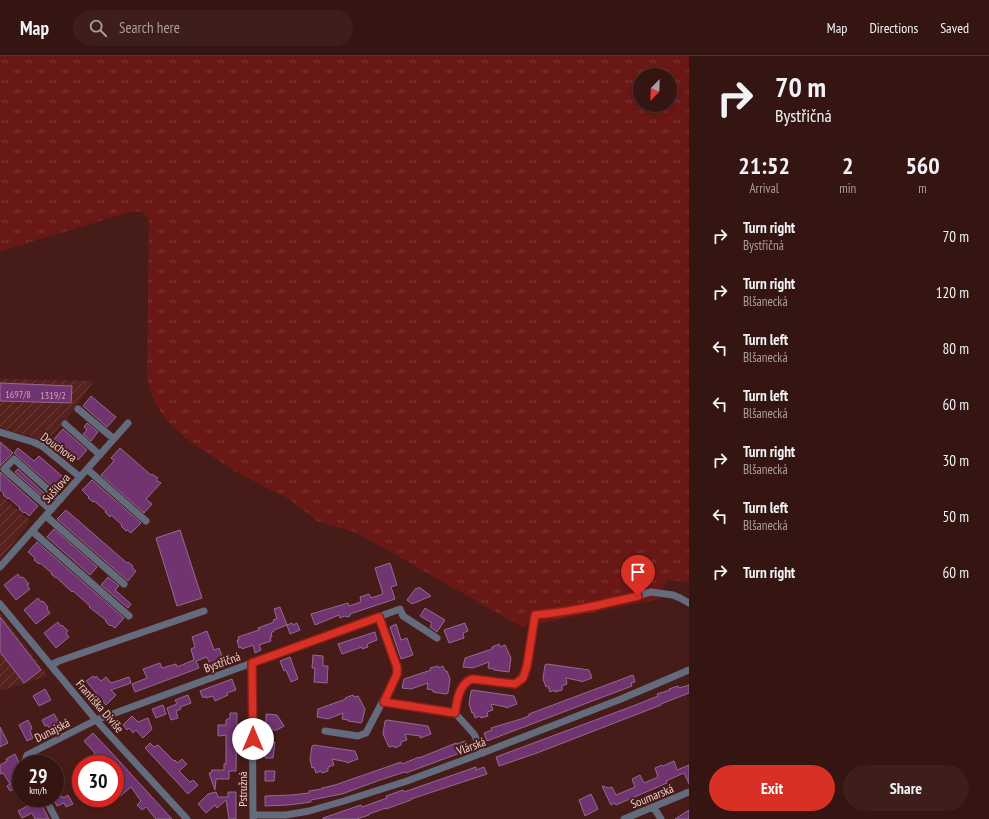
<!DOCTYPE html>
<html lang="en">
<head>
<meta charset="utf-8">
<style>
	body { margin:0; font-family:"PT Sans Narrow",sans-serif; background:#3d1e1b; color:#f1f3f6; height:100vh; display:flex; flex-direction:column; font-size:15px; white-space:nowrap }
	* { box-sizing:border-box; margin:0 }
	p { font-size:13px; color:#aa9f9f }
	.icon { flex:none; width:22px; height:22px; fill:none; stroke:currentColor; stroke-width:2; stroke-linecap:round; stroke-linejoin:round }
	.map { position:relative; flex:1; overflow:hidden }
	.side { display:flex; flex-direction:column; background:#351512; width:300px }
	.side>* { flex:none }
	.banner { background:#351512; color:#f1f3f6; overflow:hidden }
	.needle { width:26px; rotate:203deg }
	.tools { position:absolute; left:633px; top:12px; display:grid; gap:8px }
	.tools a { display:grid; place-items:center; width:44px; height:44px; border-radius:50%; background:#351512; box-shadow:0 2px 6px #0003,0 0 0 1px #4f3432; font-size:20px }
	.speed { position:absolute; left:12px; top:699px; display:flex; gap:8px; font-size:20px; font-weight:700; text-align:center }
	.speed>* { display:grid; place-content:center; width:52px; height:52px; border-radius:50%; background:#351512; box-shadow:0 2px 6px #0003,0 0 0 1px #4f3432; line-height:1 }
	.speed small { font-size:10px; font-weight:400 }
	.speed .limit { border:6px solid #d22; background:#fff; color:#111 }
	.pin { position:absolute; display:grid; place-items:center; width:34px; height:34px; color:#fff; margin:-41px -17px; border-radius:50% 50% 50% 0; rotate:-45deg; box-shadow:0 0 4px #0007 }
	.pin .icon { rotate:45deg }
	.me { position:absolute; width:44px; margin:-22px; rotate:0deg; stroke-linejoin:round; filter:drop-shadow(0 0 3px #0008) }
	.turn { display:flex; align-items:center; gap:14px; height:84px; padding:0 20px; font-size:18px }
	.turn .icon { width:52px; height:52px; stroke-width:2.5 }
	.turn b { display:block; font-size:28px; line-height:34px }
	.eta { display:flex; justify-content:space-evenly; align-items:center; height:68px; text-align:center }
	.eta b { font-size:24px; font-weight:800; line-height:28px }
	.cta { display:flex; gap:8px; margin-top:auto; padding:8px 20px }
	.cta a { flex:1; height:46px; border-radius:24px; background:#d93025; color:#fff; font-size:16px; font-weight:800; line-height:46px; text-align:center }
	.cta a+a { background:#3d1e1b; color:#f1f3f6 }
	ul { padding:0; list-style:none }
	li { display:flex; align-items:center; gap:12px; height:56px; padding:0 20px }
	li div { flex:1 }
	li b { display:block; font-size:15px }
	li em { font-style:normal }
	header { display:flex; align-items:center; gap:24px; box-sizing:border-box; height:56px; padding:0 20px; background:#351512; border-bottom:1px solid #4f3432 }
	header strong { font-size:19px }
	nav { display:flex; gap:22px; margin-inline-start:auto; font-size:14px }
	.search { width:280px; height:36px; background:#3d1e1b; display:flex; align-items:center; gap:10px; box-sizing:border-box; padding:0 14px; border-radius:22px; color:#aa9f9f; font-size:15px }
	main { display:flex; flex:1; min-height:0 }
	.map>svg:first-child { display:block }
	.industrial { fill:url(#industrial-furrows) }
	.grass { fill:url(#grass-tufts); fill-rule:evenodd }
	.building { fill:#713471; stroke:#906c8f }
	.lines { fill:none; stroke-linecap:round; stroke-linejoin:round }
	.minor { stroke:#636b7d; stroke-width:7 }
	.route-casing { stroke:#8d1f18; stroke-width:10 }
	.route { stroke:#d93025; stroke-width:7 }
	.labels { text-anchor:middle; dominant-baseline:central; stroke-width:4; stroke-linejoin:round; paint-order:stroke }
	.number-label { font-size:10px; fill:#cda8b4 }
	.street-label { font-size:12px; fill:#eccfcb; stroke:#471c18 }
</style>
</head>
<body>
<header>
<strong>Map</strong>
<div class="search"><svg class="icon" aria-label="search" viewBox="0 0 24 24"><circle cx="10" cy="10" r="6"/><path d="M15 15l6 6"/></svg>Search here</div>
<nav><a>Map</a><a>Directions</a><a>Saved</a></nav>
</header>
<main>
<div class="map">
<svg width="689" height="763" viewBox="0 0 689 763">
	<defs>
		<pattern id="industrial-furrows" width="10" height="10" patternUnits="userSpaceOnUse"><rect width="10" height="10" fill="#55221d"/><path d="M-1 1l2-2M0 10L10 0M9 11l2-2" fill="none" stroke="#6e413c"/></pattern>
		<pattern id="grass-tufts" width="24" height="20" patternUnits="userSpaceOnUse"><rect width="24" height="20" fill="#691815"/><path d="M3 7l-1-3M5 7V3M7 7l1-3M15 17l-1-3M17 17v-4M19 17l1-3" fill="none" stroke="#7f3936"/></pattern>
	</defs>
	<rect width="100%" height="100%" fill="#471c18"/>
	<!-- industrial -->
	<path class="industrial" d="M0 323 94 325 67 363 44 387 33 381 0 372Z
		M0 439 31 465 0 504Z
		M0 557 48 620 0 635Z"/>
	<!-- grass -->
	<path class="grass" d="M0 0H689V526L667 524 659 543 522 571 357 477 317 465 291 444 238 417 189 385 171 369 157 351 150 334 147 320 149 163 142 156 134 155 0 195ZM640 19H670V49H640Z"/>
	<!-- building -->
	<path class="building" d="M0 327 72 330 71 347 0 345Z
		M91 340 116 361 107 371 83 350Z
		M87 367 98 376 91 385 83 378 87 374 84 371Z
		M63 373 87 394 78 404 54 383Z
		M0 386 13 397 0 410Z
		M18 392 34 405 39 400 63 421 54 432 14 397Z
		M120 392 151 419 152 418 158 422 156 424 161 427 146 443 152 448 144 457 101 419 114 405 111 402Z
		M18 413 44 437 42 440 15 416Z
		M0 416 38 450 29 460 25 456 24 457 19 453 20 452 9 442 8 443 3 439 4 438 0 434Z
		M92 424 141 467 131 477 127 474 126 475 121 470 122 469 111 459 110 461 105 456 106 455 94 445 93 446 88 442 89 441 82 434Z
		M66 454 127 507 128 506 133 510 132 512 136 515 128 525 57 463Z
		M54 473 97 511 90 519 47 481Z
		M180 474 202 542 177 550 156 482Z
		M37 486 124 562 115 572 111 569 110 570 105 565 106 564 89 551 90 550 73 535 72 536 56 521V522L51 518 52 517 40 507 39 508 34 504 35 502 28 496Z
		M390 507 397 529 391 531 395 543 350 558V560L347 561 345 560 340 562 339 559 315 569 311 558 348 547 349 550 361 546 360 541 369 538 371 542 383 538 375 512Z
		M18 518 21 522 23 521 29 528 27 529 30 533 16 544 4 529Z
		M108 521 119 530 115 534 131 548 128 552 101 529Z
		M419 531 431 540 412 548 407 544 416 532 418 533Z
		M38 542 41 546 43 545 48 551 47 553 50 557 36 568 24 554Z
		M280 551 287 569 274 574V575L271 577 272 581H270L271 585 259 589 261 594 255 597 253 589 242 593 241 591 239 592 237 584H239L238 581 259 574 258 572 274 566 273 564 277 563 274 553Z
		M425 552 445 564 437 576 430 571 432 567 420 560Z
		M0 561 41 614 24 627 0 596Z
		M58 566 61 570 62 569 68 575 66 577 69 581 56 592 44 577Z
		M292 567 293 569 297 567 300 574 290 578 287 569Z
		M465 567 468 575 463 577 464 582 449 587 444 574Z
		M396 568 401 584 407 582 413 599 401 603 390 571Z
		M207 575 214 594 219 592 222 600 219 601 220 604 210 608 207 601 196 605 199 612 135 636 132 628 147 622 143 613 160 607 162 612 176 608 177 611 194 604 191 593 195 591 192 581Z
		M375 576 377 584 367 588 368 591 362 593V591L342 598 338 588Z
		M499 588 500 591 505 589 511 602 509 616 494 614V613L488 612 489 606 473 612 463 611 465 602 492 593V591Z
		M313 599 323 600V610H328L327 627 314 626 315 612H312Z
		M290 601 298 623 291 626 286 614 284 615 280 605Z
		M547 608 589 614 592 622 581 626V625L566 622 567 628 562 630V634L555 636V634L550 636 548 630 546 631 543 623 545 609Z
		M438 610 439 612 443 610 445 615H447L450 623 448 637 446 638 433 636V634L427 633 428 627 411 633 402 632 404 623 431 614 430 612Z
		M633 619 635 626 631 627 632 630 487 685 484 677 492 674 491 672 521 663 529 660V658Z
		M93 620 95 622 96 620 101 625 106 621 111 627 129 621 131 627 111 634 116 639 106 649 86 625Z
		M232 623 236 634 227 637 228 639 215 645 213 640 206 642V640L203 642 200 635Z
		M689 629V637L661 648V649L537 697 499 710 496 701 633 650 658 640 657 638 670 634 669 633 678 630 679 632Z
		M45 633 51 644 39 650 33 640Z
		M472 634 514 640 517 648 506 652V651L491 648 493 654 487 656 488 660 481 662 480 660 475 662 473 656 472 657 469 648 471 635Z
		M188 639 191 647 180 651 181 653 176 655 178 662 171 664 167 652 177 648 175 644Z
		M353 639 354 641 358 640 365 653 362 666 361 667 348 665V664L342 663 343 657 328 663 317 661 318 653 346 643 345 642Z
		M163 649 166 658 156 662 152 653Z
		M230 657H237L236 715H229V723H216L215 734 209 717H211L212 714H224V708H226V679L218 680V669H226V664L230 662Z
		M54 658 60 668 50 673 47 669 45 670 42 664Z
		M266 658 277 659 284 670 277 674H270L271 670 266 668Z
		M132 660 138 666 148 662 152 673 143 682 136 674 133 677 129 672 127 674 123 669Z
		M28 664 32 672 30 675 33 682 27 685 19 669Z
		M387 664 428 670 431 678 420 682V680L405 678 407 684 401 686V689L395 692 394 690 389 691 383 678 385 665Z
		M0 671 8 687 0 691Z
		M93 677 110 695 172 763H156L146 751 142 754 137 749 141 745 131 731 119 741 115 737V733L124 724 122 722 124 721 115 711V708H93L89 704 92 702 91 701 95 697 84 685Z
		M465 685 468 694 406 717 405 716 380 724 342 738 311 744V746L288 749 265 750V740L292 739 309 737V735L322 733V732L335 729 401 706 402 708 419 701V702L456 687 457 688Z
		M265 686H275L273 702H265Z
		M150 687 154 691 158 689 174 705 175 704 177 707 182 703 187 708 179 715 190 726 193 724 198 729 188 738 145 692Z
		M314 689 355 695 358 703 347 707V706L332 703 334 709 328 711V715L322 717 321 715 316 717 314 711 312 712 310 703 312 690Z
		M15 698 21 711V730L10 735 7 730 10 728 3 717 0 718V709L7 705 6 703Z
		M674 705 677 714 689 709V728L684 717 666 725 667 727 616 749 615 747 611 749 602 730 609 732 612 731 616 739 635 731 632 723 640 719 644 727 658 721 655 712 662 709 663 710Z
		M476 711V714L484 711 487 718 411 743V744L386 753V752L369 758V759L357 763H323V762L361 749 362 751 387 742 386 740 403 734 404 736Z
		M265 715H275L274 725H265Z
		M55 730 61 741 62 740 63 742 68 739 73 748 66 751 64 747 57 750 53 742H55Z
		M216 736 218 741H228V736H236V763H229L226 744 217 752 215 749 206 757 198 748 208 738Z
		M591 738 598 753 585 760 579 744Z
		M25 742H38L49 763H35L32 757 22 762 18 755 29 749Z
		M689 754V763H675Z"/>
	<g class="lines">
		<!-- minor -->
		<path class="minor" d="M78 353 114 383
			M65 368 100 399
			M0 376 33 386 42 390 80 421
			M87 413 146 465
			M51 454 4 413 14 403 60 444
			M46 460 124 528
			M32 475 129 560
			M0 511 128 367
			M0 548 96 664 187 763
			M252 607 253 763
			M51 609 59 605 204 555
			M383 645 455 657 474 678 483 697
			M455 657C457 644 459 628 472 623L515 628 523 622 527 610 535 559 557 558 598 550 651 536 673 539 680 542 689 547
			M325 675 358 680 366 677 397 618V611L379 561
			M27 708 25 705 27 699 96 664 400 553 403 560 437 582
			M45 742 56 763
			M654 752 661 763
			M253 759H286L309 755 344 745 407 725 485 696 621 643 689 614
			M624 763 689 736"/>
	</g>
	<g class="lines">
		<!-- route casing -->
		<g class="route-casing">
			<path id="route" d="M253 683 252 607 379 561 397 611V618L384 646 455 657C457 644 459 628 472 623L515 628 523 622 527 610 535 559C570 556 604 548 638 540"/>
		</g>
		<!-- route -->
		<use href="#route" class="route"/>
	</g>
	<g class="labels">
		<!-- number labels -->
		<g class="number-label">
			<text x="18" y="338">1697/8</text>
			<text x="53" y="339">1319/2</text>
		</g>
		<!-- street labels -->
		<g class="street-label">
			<text transform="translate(59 391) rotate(36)">Douchova</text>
			<text transform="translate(56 432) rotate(-48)">Sušilova</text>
			<text transform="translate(222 606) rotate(-20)">Bystřičná</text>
			<text transform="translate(100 650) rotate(49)">Františka Diviše</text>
			<text transform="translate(52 674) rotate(-27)">Dunajská</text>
			<text transform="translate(471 690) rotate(-20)">Vlárská</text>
			<text transform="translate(242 733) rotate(-90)">Pstružná</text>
			<text transform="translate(652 740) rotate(-22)">Soumarská</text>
		</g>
	</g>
</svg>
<div class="tools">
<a><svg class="needle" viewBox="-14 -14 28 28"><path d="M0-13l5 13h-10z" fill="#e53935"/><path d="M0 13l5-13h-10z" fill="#aa9f9f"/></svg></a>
</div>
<div class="speed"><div>29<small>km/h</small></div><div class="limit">30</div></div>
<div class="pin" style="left:638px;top:540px;background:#d93025"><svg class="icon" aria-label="arrive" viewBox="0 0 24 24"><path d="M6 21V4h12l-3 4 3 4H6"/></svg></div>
<svg class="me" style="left:253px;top:683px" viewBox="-20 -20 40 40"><circle r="19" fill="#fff"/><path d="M0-13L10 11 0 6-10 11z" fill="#d93025"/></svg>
</div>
<section class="side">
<div class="banner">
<div class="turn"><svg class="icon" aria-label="right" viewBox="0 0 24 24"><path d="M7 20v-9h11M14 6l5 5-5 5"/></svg><div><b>70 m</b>Bystřičná</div></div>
</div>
<div class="eta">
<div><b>21:52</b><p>Arrival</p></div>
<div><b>2</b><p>min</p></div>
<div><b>560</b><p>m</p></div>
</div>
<ul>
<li><svg class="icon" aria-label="right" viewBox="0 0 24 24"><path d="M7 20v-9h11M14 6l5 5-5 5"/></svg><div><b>Turn right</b><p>Bystřičná</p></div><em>70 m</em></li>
<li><svg class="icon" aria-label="right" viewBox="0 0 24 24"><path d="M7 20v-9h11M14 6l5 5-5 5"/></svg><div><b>Turn right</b><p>Blšanecká</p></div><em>120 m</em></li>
<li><svg class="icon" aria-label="left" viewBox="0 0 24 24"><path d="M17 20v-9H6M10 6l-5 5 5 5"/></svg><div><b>Turn left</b><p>Blšanecká</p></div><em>80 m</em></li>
<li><svg class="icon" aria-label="left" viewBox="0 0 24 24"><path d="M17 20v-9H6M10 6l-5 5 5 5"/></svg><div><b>Turn left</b><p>Blšanecká</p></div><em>60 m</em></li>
<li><svg class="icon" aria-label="right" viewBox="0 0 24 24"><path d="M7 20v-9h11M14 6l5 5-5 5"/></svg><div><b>Turn right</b><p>Blšanecká</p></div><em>30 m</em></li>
<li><svg class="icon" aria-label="left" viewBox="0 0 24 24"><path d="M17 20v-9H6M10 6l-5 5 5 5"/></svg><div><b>Turn left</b><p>Blšanecká</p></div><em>50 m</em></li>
<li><svg class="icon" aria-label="right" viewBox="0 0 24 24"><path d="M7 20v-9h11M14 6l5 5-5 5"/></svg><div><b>Turn right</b></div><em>60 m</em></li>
</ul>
<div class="cta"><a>Exit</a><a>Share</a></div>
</section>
</main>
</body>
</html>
